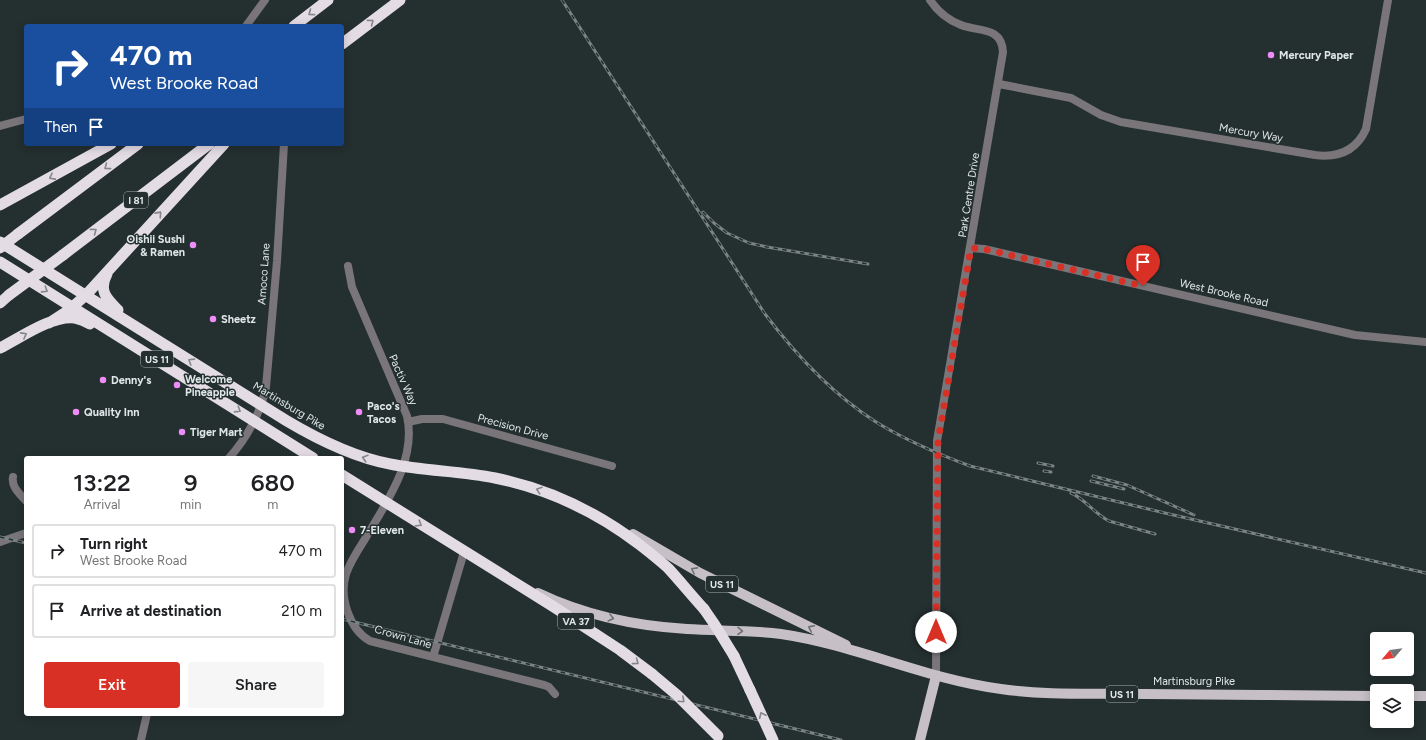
<!DOCTYPE html>
<html lang="en">
<head>
<meta charset="utf-8">
<style>
	body { margin:0; font-family:Figtree,sans-serif; background:#f6f6f6; color:#202124; height:100vh; display:flex; flex-direction:column; font-size:15px; white-space:nowrap }
	* { box-sizing:border-box; margin:0 }
	p { font-size:13px; color:#757577 }
	.icon { flex:none; width:22px; height:22px; fill:none; stroke:currentColor; stroke-width:2; stroke-linecap:round; stroke-linejoin:round }
	.map { position:relative; flex:1; overflow:hidden }
	.panel { position:absolute; left:24px; top:456px; width:320px; height:260px; display:flex; flex-direction:column; background:#fff; border-radius:4px; box-shadow:0 2px 10px #0003 }
	.panel>* { flex:none }
	.hud { position:absolute; left:24px; top:24px; width:320px; height:122px; border-radius:4px; box-shadow:0 2px 10px #0003; background:#1a4fa0; color:#fff; overflow:hidden }
	.needle { width:26px; rotate:241deg }
	.tools { position:absolute; left:1370px; top:632px; display:grid; gap:8px }
	.tools a { display:grid; place-items:center; width:44px; height:44px; border-radius:4px; background:#fff; box-shadow:0 2px 10px #0003; font-size:20px }
	.pin { position:absolute; display:grid; place-items:center; width:34px; height:34px; color:#fff; margin:-41px -17px; border-radius:50% 50% 50% 0; rotate:-45deg; box-shadow:0 0 4px #0007 }
	.pin .icon { rotate:45deg }
	.me { position:absolute; width:44px; margin:-22px; rotate:0deg; stroke-linejoin:round; filter:drop-shadow(0 0 3px #0008) }
	.turn { display:flex; align-items:center; gap:14px; height:84px; padding:0 20px; font-size:18px }
	.turn .icon { width:52px; height:52px; stroke-width:2.5 }
	.turn b { display:block; font-size:28px; line-height:34px }
	.then { display:flex; align-items:center; height:38px; padding:0 20px; background:#0003; gap:8px; font-size:15px }
	.eta { display:flex; justify-content:space-evenly; align-items:center; height:68px; text-align:center }
	.eta b { font-size:24px; font-weight:600; line-height:28px }
	.button { display:flex; gap:8px; margin-top:auto; padding:8px 20px }
	.button a { flex:1; height:46px; border-radius:4px; background:#d93025; color:#fff; font-size:16px; font-weight:600; line-height:46px; text-align:center }
	.button a+a { background:#f6f6f6; color:#202124 }
	ul { padding:0; list-style:none }
	li { display:flex; align-items:center; gap:12px; height:54px; margin:0 8px 6px; padding:0 12px; border:2px solid #e0e0e0; border-radius:4px }
	li div { flex:1 }
	li b { display:block; font-size:15px }
	li em { font-style:normal }
	.map>svg:first-child { display:block }
	.lines { fill:none; stroke-linecap:round; stroke-linejoin:round }
	.minor { stroke:#797579; stroke-width:8 }
	.major { stroke:#c6bfc6; stroke-width:10 }
	.highway { stroke:#e4dce5; stroke-width:11 }
	.rail-casing { stroke:#7b8484; stroke-width:3 }
	.rail { stroke:#242f2f; stroke-width:1.5; stroke-dasharray:4.5; stroke-linecap:butt }
	.highway-bridge { stroke:#e4dce5; stroke-width:11 }
	.oneway { stroke:#84868a }
	.oneway2 { stroke:#6d7073 }
	.route { stroke:#d93025; stroke-width:7; stroke-dasharray:0 12.6 }
	.poi-dot { fill:#ee8cf9; stroke:#242f2f; stroke-width:1.5 }
	.labels { text-anchor:middle; dominant-baseline:central; stroke-width:3; stroke-linejoin:round; paint-order:stroke }
	.shield { fill:#242f2f; stroke:#a8b0b0; stroke-width:1 }
	.shield-label { font-size:10px; font-weight:bold; fill:#e0e7e7 }
	.poi-label { font-size:11px; font-weight:bold; fill:#e0e7e7; stroke:#242f2f; text-anchor:start }
	.street-label { font-size:11px; fill:#e0e7e7; stroke:#242f2f }
</style>
</head>
<body>
<div class="map">
<svg width="1426" height="740" viewBox="0 0 1426 740">
	<rect width="100%" height="100%" fill="#242f2f"/>
	<g class="lines">
		<!-- minor -->
		<path class="minor" d="M930 0C938 12 948 20 961 25 978 32 1002 26 1003 52L937 441 936 676
			M246 26 265 0
			M999 84 1071 98 1101 115 1121 122 1315 155C1338 158 1356 151 1366 129L1388 0
			M0 126 26 119
			M971 248 984 249 1355 335 1426 342
			M348 266 352 287 407 416C417 460 386 503 365 539 358 550 350 562 346 574 339 597 349 629 370 641L544 685 549 687 555 694
			M408 422 422 419H443L612 466
			M229 458C246 439 261 413 266 387L277 261 284 144
			M13 477C11 487 20 494 26 501
			M0 542 26 533
			M433 657 464 552
			M141 740 147 714"/>
		<!-- major -->
		<path class="major" d="M633 534 700 573 846 645
			M538 593C584 615 636 626 687 629 718 631 750 630 781 634 856 645 925 679 1001 689 1048 696 1098 693 1146 694 1223 695 1300 695 1377 696
			M1407 696H1426
			M920 740 936 676"/>
		<!-- highway -->
		<path class="highway" d="M294 26 328 0
			M342 44 400 0
			M0 205 111 144
			M18 234 138 144
			M0 242 287 421C319 440 353 457 390 464 425 471 461 471 495 478 549 489 597 512 640 545 649 552 659 560 668 568 680 581 692 596 704 609
			M63 255 209 144
			M0 262 313 458
			M107 274C98 291 107 299 118 310
			M0 303 9 295
			M49 323 69 310 86 295 224 144
			M0 348C20 338 52 315 75 318 80 319 85 321 90 324
			M342 475 554 607 620 650 652 674
			M734 656 750 690"/>
		<!-- rail casing -->
		<g class="rail-casing">
			<path id="rail" d="M562 0 765 314C796 355 832 394 876 422 905 440 938 454 970 466L1169 514 1426 573
				M703 212 714 223 727 233 749 243 767 247 868 264
				M1038 463 1053 466
				M1044 471 1051 472
				M1093 476 1127 485 1194 515
				M1091 481 1124 489
				M1071 493C1085 499 1095 514 1109 521L1155 534
				M0 537 26 543
				M342 619 841 740"/>
		</g>
		<!-- rail -->
		<use href="#rail" class="rail"/>
		<!-- highway-bridge -->
		<path class="highway-bridge" d="M0 248 18 234
			M9 295 63 255
			M704 609 715 625 734 656
			M652 674 677 695 718 736
			M750 690 773 740"/>
	</g>
	<!-- one-way arrows -->
	<defs><path id="oneway-chevron" d="M-2-3.5L2.5 0L-2 3.5" fill="none" stroke-width="1.6" stroke-linecap="round" stroke-linejoin="round"/></defs>
	<g class="oneway">
		<use href="#oneway-chevron" transform="translate(311 13) rotate(143)"/>
		<use href="#oneway-chevron" transform="translate(371 22) rotate(-37)"/>
		<use href="#oneway-chevron" transform="translate(107 167) rotate(143)"/>
		<use href="#oneway-chevron" transform="translate(52 177) rotate(152)"/>
		<use href="#oneway-chevron" transform="translate(159 214) rotate(-48)"/>
		<use href="#oneway-chevron" transform="translate(94 231) rotate(-37)"/>
		<use href="#oneway-chevron" transform="translate(45 290) rotate(32)"/>
		<use href="#oneway-chevron" transform="translate(24 335) rotate(-28)"/>
		<use href="#oneway-chevron" transform="translate(191 361) rotate(-148)"/>
		<use href="#oneway-chevron" transform="translate(238 410) rotate(32)"/>
		<use href="#oneway-chevron" transform="translate(365 458) rotate(-162)"/>
		<use href="#oneway-chevron" transform="translate(539 490) rotate(-161)"/>
		<use href="#oneway-chevron" transform="translate(419 524) rotate(32)"/>
		<use href="#oneway-chevron" transform="translate(636 662) rotate(37)"/>
		<use href="#oneway-chevron" transform="translate(682 700) rotate(43)"/>
		<use href="#oneway-chevron" transform="translate(762 715) rotate(-115)"/>
	</g>
	<g class="oneway2">
		<use href="#oneway-chevron" transform="translate(694 570) rotate(-152)"/>
		<use href="#oneway-chevron" transform="translate(611 618) rotate(14)"/>
		<use href="#oneway-chevron" transform="translate(811 628) rotate(-154)"/>
		<use href="#oneway-chevron" transform="translate(740 631) rotate(1)"/>
	</g>
	<g class="lines">
		<!-- route -->
		<path class="route" d="M936 632 938 441 971 248 984 249 1143 286"/>
	</g>
	<!-- markers -->
	<g class="poi-dot">
		<circle cx="1271" cy="55" r="4"/>
		<circle cx="193" cy="245" r="4"/>
		<circle cx="213" cy="319" r="4"/>
		<circle cx="103" cy="380" r="4"/>
		<circle cx="177" cy="385" r="4"/>
		<circle cx="76" cy="412" r="4"/>
		<circle cx="359" cy="412" r="4"/>
		<circle cx="182" cy="432" r="4"/>
		<circle cx="352" cy="530" r="4"/>
	</g>
	<g class="labels">
		<!-- shield labels -->
		<g class="shield">
			<rect x="124" y="192" width="24" height="16" rx="3"/>
			<rect x="141" y="351" width="32" height="16" rx="3"/>
			<rect x="706" y="576" width="32" height="16" rx="3"/>
			<rect x="558" y="613" width="36" height="16" rx="3"/>
			<rect x="1106" y="686" width="32" height="16" rx="3"/>
		</g>
		<g class="shield-label">
			<text x="136" y="200">I 81</text>
			<text x="157" y="359">US 11</text>
			<text x="722" y="584">US 11</text>
			<text x="576" y="621">VA 37</text>
			<text x="1122" y="694">US 11</text>
		</g>
		<!-- poi labels -->
		<g class="poi-label">
			<text x="1279" y="55">Mercury Paper</text>
			<text x="185" y="239" text-anchor="end">Oishii Sushi<tspan x="185" dy="13">&amp; Ramen</tspan></text>
			<text x="221" y="319">Sheetz</text>
			<text x="185" y="379">Welcome<tspan x="185" dy="13">Pineapple</tspan></text>
			<text x="111" y="380">Denny's</text>
			<text x="367" y="406">Paco's<tspan x="367" dy="13">Tacos</tspan></text>
			<text x="84" y="412">Quality Inn</text>
			<text x="190" y="432">Tiger Mart</text>
			<text x="360" y="530">7-Eleven</text>
		</g>
		<!-- street labels -->
		<g class="street-label">
			<text transform="translate(1251 133) rotate(10)">Mercury Way</text>
			<text transform="translate(969 195) rotate(-81)">Park Centre Drive</text>
			<text transform="translate(264 274) rotate(-86)">Amoco Lane</text>
			<text transform="translate(1224 293) rotate(13)">West Brooke Road</text>
			<text transform="translate(403 380) rotate(66)">Pactiv Way</text>
			<text transform="translate(289 406) rotate(31)">Martinsburg Pike</text>
			<text transform="translate(513 427) rotate(15)">Precision Drive</text>
			<text transform="translate(403 637) rotate(16)">Crown Lane</text>
			<text x="1194" y="681">Martinsburg Pike</text>
		</g>
	</g>
</svg>
<div class="tools">
<a><svg class="needle" viewBox="-14 -14 28 28"><path d="M0-13l5 13h-10z" fill="#e53935"/><path d="M0 13l5-13h-10z" fill="#757577"/></svg></a>
<a><svg class="icon" aria-label="layers" viewBox="0 0 24 24"><path d="M12 4l9 5-9 5-9-5zM3 14l9 5 9-5"/></svg></a>
</div>
<div class="pin" style="left:1143px;top:286px;background:#d93025"><svg class="icon" aria-label="arrive" viewBox="0 0 24 24"><path d="M6 21V4h12l-3 4 3 4H6"/></svg></div>
<svg class="me" style="left:936px;top:632px" viewBox="-20 -20 40 40"><circle r="19" fill="#fff"/><path d="M0-13L10 11 0 6-10 11z" fill="#d93025"/></svg>
<div class="hud">
<div class="turn"><svg class="icon" aria-label="right" viewBox="0 0 24 24"><path d="M7 20v-9h11M14 6l5 5-5 5"/></svg><div><b>470 m</b>West Brooke Road</div></div>
<div class="then">Then<svg class="icon" aria-label="arrive" viewBox="0 0 24 24"><path d="M6 21V4h12l-3 4 3 4H6"/></svg></div>
</div>
<section class="panel">
<div class="eta">
<div><b>13:22</b><p>Arrival</p></div>
<div><b>9</b><p>min</p></div>
<div><b>680</b><p>m</p></div>
</div>
<ul>
<li><svg class="icon" aria-label="right" viewBox="0 0 24 24"><path d="M7 20v-9h11M14 6l5 5-5 5"/></svg><div><b>Turn right</b><p>West Brooke Road</p></div><em>470 m</em></li>
<li><svg class="icon" aria-label="arrive" viewBox="0 0 24 24"><path d="M6 21V4h12l-3 4 3 4H6"/></svg><div><b>Arrive at destination</b></div><em>210 m</em></li>
</ul>
<div class="button"><a>Exit</a><a>Share</a></div>
</section>
</div>
</body>
</html>
